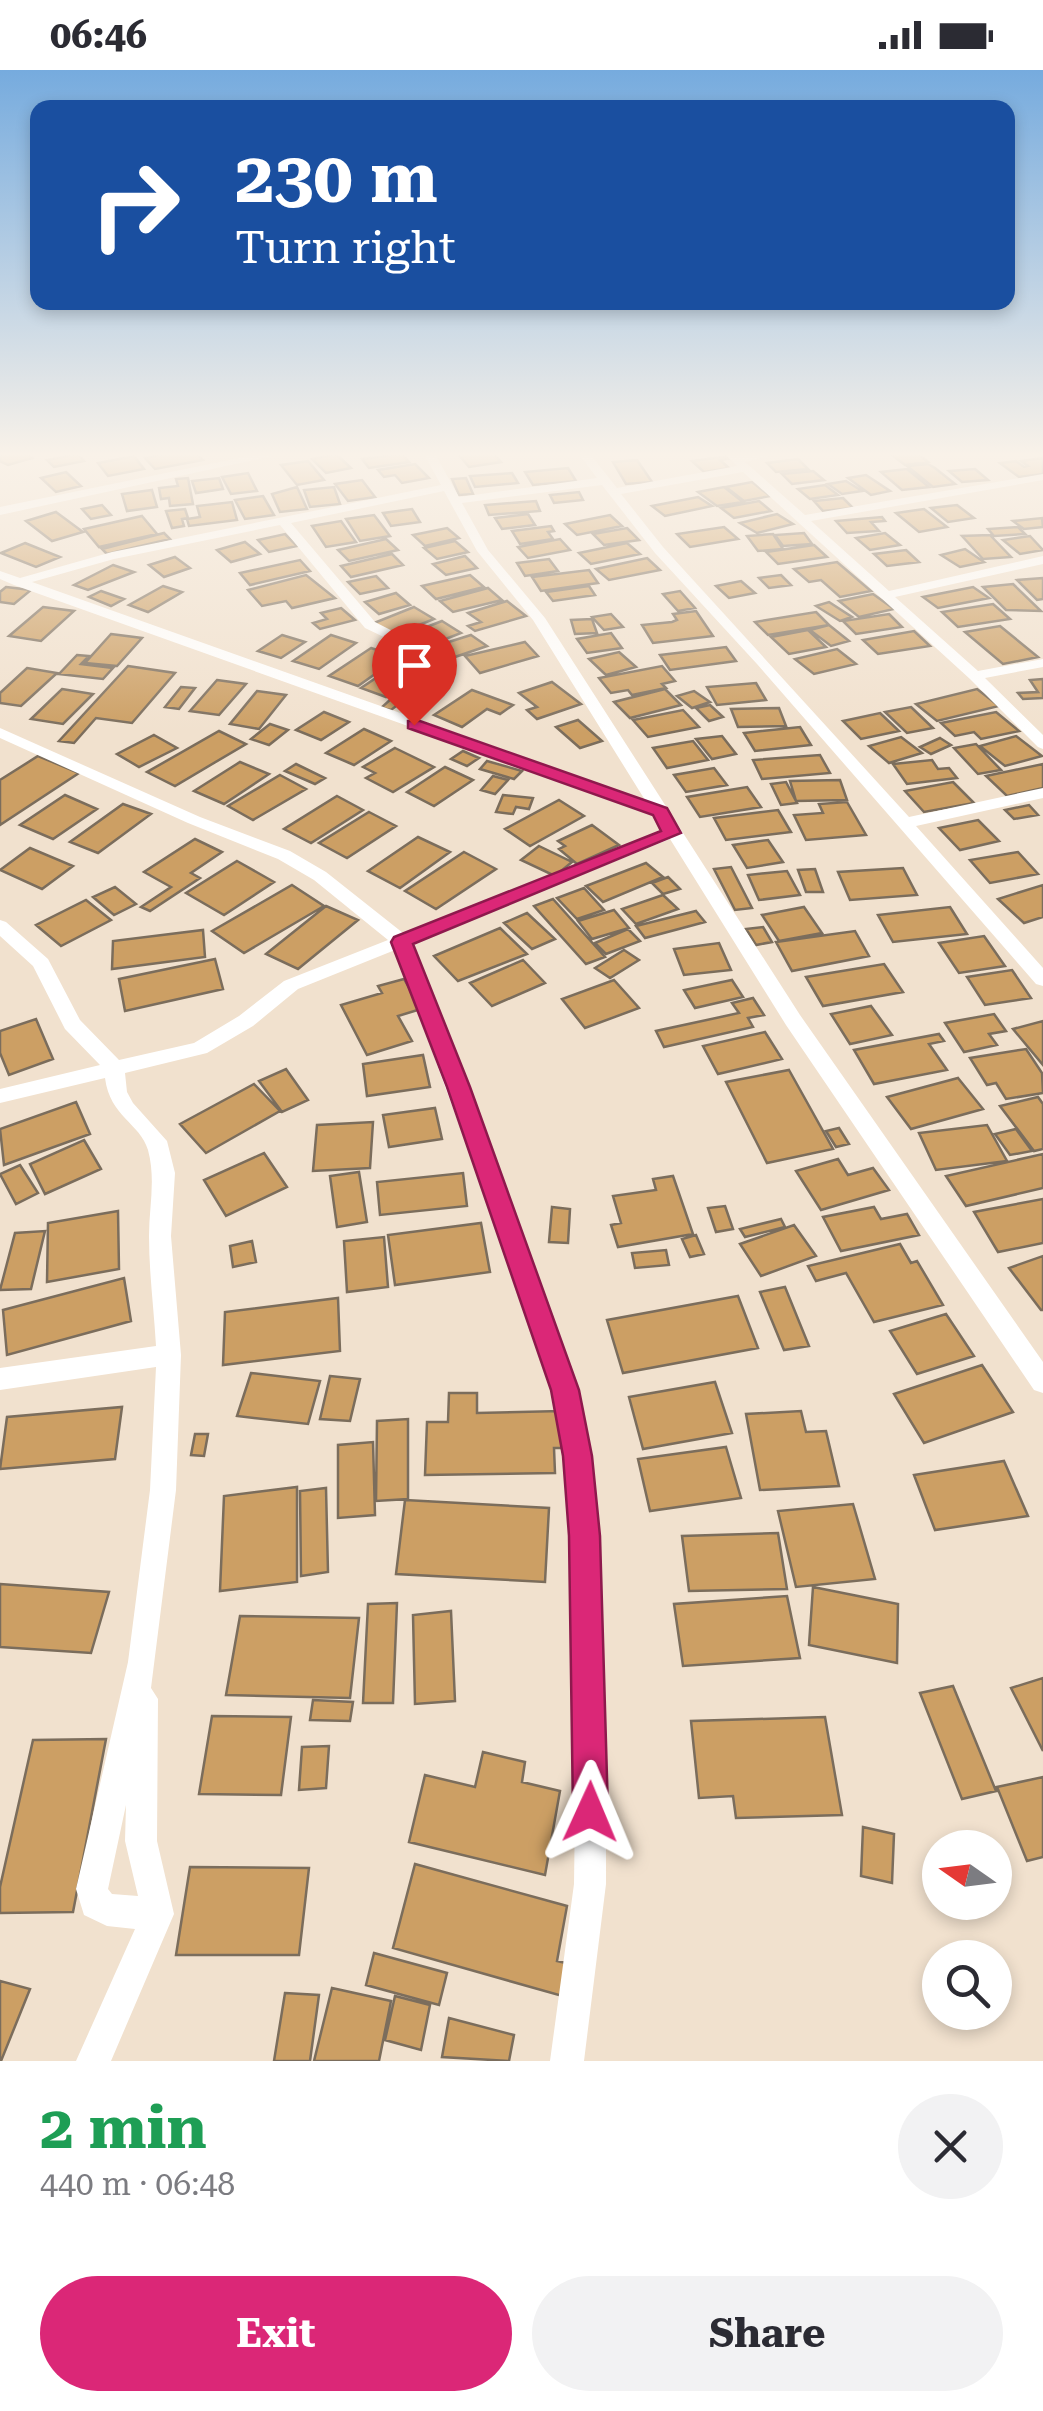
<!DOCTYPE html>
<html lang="en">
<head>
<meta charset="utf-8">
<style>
	body { margin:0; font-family:"Roboto Serif",serif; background:#f2f2f3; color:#2b2b33; height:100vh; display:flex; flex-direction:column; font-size:38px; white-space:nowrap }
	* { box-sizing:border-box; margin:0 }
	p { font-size:32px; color:#7c7c81 }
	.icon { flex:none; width:55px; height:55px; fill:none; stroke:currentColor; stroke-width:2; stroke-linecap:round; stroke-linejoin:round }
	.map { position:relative; height:1991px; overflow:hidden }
	.sheet { display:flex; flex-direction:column; background:#fff; flex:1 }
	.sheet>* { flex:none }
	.top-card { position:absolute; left:30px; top:30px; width:985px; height:210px; border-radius:20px; box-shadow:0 5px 15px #0003; background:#1a4fa0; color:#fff; overflow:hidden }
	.needle { width:65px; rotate:284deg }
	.controls { position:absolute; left:922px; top:1760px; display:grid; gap:20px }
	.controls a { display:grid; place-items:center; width:90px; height:90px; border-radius:50%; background:#fff; box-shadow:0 5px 15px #0003; font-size:50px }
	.pin { position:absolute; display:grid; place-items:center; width:85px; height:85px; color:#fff; margin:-102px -42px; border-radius:50% 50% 50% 0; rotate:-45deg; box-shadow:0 0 10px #0007 }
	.pin .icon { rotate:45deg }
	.me { position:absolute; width:110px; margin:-55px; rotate:1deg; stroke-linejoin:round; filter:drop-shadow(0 0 8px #0008) }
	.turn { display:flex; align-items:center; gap:35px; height:210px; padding:0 40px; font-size:45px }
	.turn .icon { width:130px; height:130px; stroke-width:2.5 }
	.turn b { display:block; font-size:70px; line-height:85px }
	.round { display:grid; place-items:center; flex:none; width:105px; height:105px; border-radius:52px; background:#f2f2f3 }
	.overview { display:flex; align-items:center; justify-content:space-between; height:170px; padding:0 40px }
	h1 { font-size:60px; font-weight:700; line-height:75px; color:#1e9e55 }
	.button { display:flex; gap:20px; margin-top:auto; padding:20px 40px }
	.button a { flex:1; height:115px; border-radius:60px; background:#db2777; color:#fff; font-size:40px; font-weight:700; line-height:115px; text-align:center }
	.button a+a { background:#f2f2f3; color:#2b2b33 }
	.status { display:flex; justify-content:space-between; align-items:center; height:70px; padding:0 50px; background:#fff; direction:ltr }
	.status svg { height:28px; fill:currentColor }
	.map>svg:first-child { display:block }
	.building { fill:#cc9f64; stroke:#7b6d5c; stroke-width:2.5 }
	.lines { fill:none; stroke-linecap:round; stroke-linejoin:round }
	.street { fill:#fff; fill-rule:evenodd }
	.route { fill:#db2777; stroke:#8e194d; stroke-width:2.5 }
</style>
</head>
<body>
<div class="status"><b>06:46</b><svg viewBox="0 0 49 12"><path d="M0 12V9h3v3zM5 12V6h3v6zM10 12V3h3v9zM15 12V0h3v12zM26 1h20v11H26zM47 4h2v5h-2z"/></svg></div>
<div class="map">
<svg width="1043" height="1991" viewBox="0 0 1043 1991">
	<rect width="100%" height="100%" fill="#f1e1ce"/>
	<!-- building -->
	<path class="building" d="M0 384H26L32 388 8 395 0 391Z
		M78 384 84 391 54 397 47 390Z
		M166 384H197L203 390 155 399 145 388Z
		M336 384 351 398 326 403 312 389Z
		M402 384 409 392 369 398 362 389Z
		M458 384H494L501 392 469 397Z
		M891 384H918L928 392 905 395Z
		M134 386 144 399 108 406 98 393Z
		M728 386 731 388 720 390 729 398 704 402 692 391Z
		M1043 388V404L1019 407 1000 393 1016 391 1024 397 1028 396 1021 391Z
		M798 389 808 399 776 402 767 393Z
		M637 390 652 412 626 414 613 392Z
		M308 391 324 410 297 415 281 395Z
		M415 394 429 408 402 413 395 405 384 407 378 400Z
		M928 394 935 398 955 414 933 417 907 396Z
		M568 398 576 411 533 415 525 402Z
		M907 399 929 417 902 420 881 402Z
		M975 399 988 410 962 412 949 401Z
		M813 401 824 410 792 414 782 404Z
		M66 402 81 416 56 422 41 408Z
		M248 403 257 421 231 424 222 407Z
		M512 403 518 413 475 417 470 406Z
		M866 405 890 421 871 425 848 408Z
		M188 408 193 434 170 436 169 428 161 429 159 418 178 416 176 409Z
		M219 408 223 419 196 423 192 411Z
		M466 408 473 424 459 425 452 409Z
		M362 410 375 427 348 431 335 414Z
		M846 411 862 421 842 424 828 414Z
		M752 412 770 426 744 431 726 417Z
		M825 415 838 425 810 429 798 419Z
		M297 417 307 439 280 442 272 424Z
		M334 417 340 434 310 437 304 420Z
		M724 417 743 432 717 436 698 422Z
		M152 420 157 437 127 441 122 424Z
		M579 422 583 430 554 433 550 425Z
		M263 426 274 445 245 449 235 430Z
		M698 427 712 436 665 446 652 436Z
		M843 428 853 438 823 441 814 431Z
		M536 431 540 441 489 445 485 435Z
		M759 431 771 441 734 448 721 438Z
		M232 432 237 450 189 456 187 449 200 447 197 436Z
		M102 435 111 445 91 449 82 439Z
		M957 435 974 448 948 452 931 438Z
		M185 439 188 448 182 449 184 456 172 458 166 441Z
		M412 439 420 452 391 456 383 443Z
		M924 439 947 457 919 462 896 443Z
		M56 442 83 462 52 471 26 451Z
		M528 444 535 455 502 459 495 448Z
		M777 444 793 454 757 463 740 453Z
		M374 445 390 466 360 471 346 449Z
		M610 445 622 456 577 465 565 454Z
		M142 446 157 464 99 477 84 459Z
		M882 447 885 451 871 452 879 461 847 463 836 451Z
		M1042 448 1043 457 1024 459 1013 451Z
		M341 451 356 472 326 477 312 456Z
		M551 456 554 461 548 462 553 469 520 474 512 461Z
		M724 457 738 469 690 477 677 464Z
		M1018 457 1025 464 994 466 988 459Z
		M447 458 459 468 425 476 413 465Z
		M627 458 639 470 604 475 593 464Z
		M164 463 170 469 107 484 102 479Z
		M804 463 812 474 783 476 775 465Z
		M885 463 900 475 870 480 856 468Z
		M285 464 297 476 269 482 258 470Z
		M773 464 783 479 758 481 747 466Z
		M990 465 1011 487 983 489 962 466Z
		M1030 466 1043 480 1020 484 1003 470Z
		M386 469 398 480 349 491 338 480Z
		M560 469 570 480 528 488 518 477Z
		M455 471 468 482 437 489 424 478Z
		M245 472 260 484 231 492 217 480Z
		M25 473 60 487 36 497 1 483Z
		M627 473 640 484 591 494 579 483Z
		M814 475 827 487 778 494 766 482Z
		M965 479 984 492 960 497 941 485Z
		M906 480 919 492 887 496 874 484Z
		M392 484 403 495 351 507 341 496Z
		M465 486 477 498 446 505 433 494Z
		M175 487 190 498 164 507 149 495Z
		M647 488 660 500 609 510 596 499Z
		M549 489 558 501 525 506 517 493Z
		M300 490 310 501 250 515 240 503Z
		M837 492 871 521 840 527 821 510 809 512 794 499Z
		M113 495 134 502 88 520 74 515Z
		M589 500 598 513 541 521 532 507Z
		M306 505 335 528 292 538 286 531 262 536 248 520Z
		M470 505 484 517 436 529 422 516Z
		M781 505 791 515 769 518 759 508Z
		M376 506 388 518 360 524 348 512Z
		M1043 508V529L1037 530 1017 510Z
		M741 511 755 523 729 528 716 516Z
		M1013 514 1041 541 1006 540 983 517Z
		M163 516 182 522 148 542 129 535Z
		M589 516 595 525 553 531 546 522Z
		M6 517 31 520 14 534 0 532V522Z
		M973 517 989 528 938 538 923 527Z
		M488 518 502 530 453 542 440 531Z
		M101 521 124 529 111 536 89 527Z
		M680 521 695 538 678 541 663 524Z
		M396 523 410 535 379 544 365 532Z
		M873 524 894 539 859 547 839 531Z
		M507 531 526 546 475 561 468 556 481 552 468 543Z
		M829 532 852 547 840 551 816 536Z
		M993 534 1010 549 958 557 942 542Z
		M43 537 74 541 41 571 9 566Z
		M414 537 434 549 394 565 374 553Z
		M341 538 355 550 320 559 313 553 327 549 321 543Z
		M696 541 713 566 653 573 642 555 672 552 677 550 673 544Z
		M816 542 829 555 768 565 755 552Z
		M611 544 623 557 604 560 592 547Z
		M889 544 902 557 856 564 843 551Z
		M592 549 597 563 575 564 571 550Z
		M442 551 461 563 425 577 406 565Z
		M829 555 849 571 831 576 810 560Z
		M1000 556 1038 587 1003 594 965 562Z
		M808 560 826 577 789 584 771 567Z
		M914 561 930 576 878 584 863 570Z
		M611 563 622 578 587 583 577 569Z
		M111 564 142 568 117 596 85 593Z
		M282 565 305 572 281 588 258 581Z
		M331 565 356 573 319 599 293 591Z
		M471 565 487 576 452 588 436 576Z
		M525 572 538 586 480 603 465 586Z
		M726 577 736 591 670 600 660 585Z
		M371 578 399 587 358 616 329 606Z
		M837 579 856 594 814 604 795 589Z
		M619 582 636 597 606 605 589 589Z
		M77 585 89 586 81 594 113 598 103 609 59 604Z
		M413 585 436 593 418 606 394 598Z
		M128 596 175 603 132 653 96 648 74 673 59 671Z
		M662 596 675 611 662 614 666 618 632 625 628 620 611 623 599 608Z
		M27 598 57 603 21 636 0 633V623Z
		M388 600 412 608 386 627 361 618Z
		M414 608 444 615 420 638 400 633 391 640 381 638Z
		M1043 609V628L1023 629 1018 623 1038 622 1030 610Z
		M217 610 246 614 219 645 190 641Z
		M552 612 581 634 537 649 527 640 537 637 519 623Z
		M756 613 766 630 717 635 707 617Z
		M181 617 195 618 179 639 165 637Z
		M62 619 93 624 63 654 31 649Z
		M665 619 681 635 630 648 614 632Z
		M977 619 999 636 937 651 916 634Z
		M472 620 513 635 500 644 487 639 462 657 434 645Z
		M257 621 286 625 259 659 230 654Z
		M694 621 710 632 692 638 677 626Z
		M710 635 723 647 709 651 696 638Z
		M911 637 933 658 907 663 885 642Z
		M779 638 786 656 738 657 731 639Z
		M683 640 699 657 648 667 633 650Z
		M324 642 349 652 321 670 296 660Z
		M996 642 1019 661 981 669 974 662 955 666 941 653Z
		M880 643 899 661 861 669 843 651Z
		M578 650 602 671 580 678 556 657Z
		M270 654 288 660 269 675 251 669Z
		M800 657 811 675 755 681 744 663Z
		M364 659 391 671 354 695 326 683Z
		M219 661 246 674 175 716 147 702Z
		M154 665 177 678 139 697 117 684Z
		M722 666 736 684 712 689 696 669Z
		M1016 666 1042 686 1005 696 980 676Z
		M901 667 922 683 889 693 869 676Z
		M940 668 951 675 931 684 920 677Z
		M693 671 708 690 667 698 653 678Z
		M976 674 1001 700 978 704 954 678Z
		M395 678 434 697 393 722 366 708 375 703 363 697Z
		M463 681 479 688 467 696 451 689Z
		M820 685 830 703 762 709 753 690Z
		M38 686 79 703 0 755V710Z
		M932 690 938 699 949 698 957 708 907 714 893 694Z
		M487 691 522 701 514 709 480 699Z
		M240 692 269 704 224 734 194 721Z
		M296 694 325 708 315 714 285 701Z
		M1043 694V718L1007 726 986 706Z
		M445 697 473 710 434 736 407 722Z
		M714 698 727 715 686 722 674 705Z
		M280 705 306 719 253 750 228 736Z
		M493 706 508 710 495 724 481 720Z
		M840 710 847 730 796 731 790 711Z
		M786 712 797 733 781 735 771 714Z
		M953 712 974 733 924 742 905 721Z
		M747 717 761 737 700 747 687 727Z
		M65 725 97 739 53 769 20 755Z
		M503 725 533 728 529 739 516 737 513 744 496 742Z
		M337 726 363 740 311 773 284 759Z
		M559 730 584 746 530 776 505 759Z
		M847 732 866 765 806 770 794 745 823 743 819 734Z
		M123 734 151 744 98 783 70 772Z
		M1029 735 1038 745 1014 749 1005 740Z
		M778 740 791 762 726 770 714 748Z
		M369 742 396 756 347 788 319 773Z
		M978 750 999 771 960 780 939 758Z
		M592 755 619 775 577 794 559 779 565 776 558 771Z
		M418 767 450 782 400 818 368 801Z
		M195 769 222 782 191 803 200 808 150 841 141 837 171 817 144 802Z
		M768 770 783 792 747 798 733 775Z
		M539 776 572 792 555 806 521 790Z
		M30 778 73 796 42 819 0 800Z
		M464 782 496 799 436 839 405 821Z
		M1018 782 1038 804 990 813 970 790Z
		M237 791 274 812 224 845 186 823Z
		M646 793 663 807 603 832 586 816Z
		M731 797 752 838 735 840 714 799Z
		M903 798 917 825 850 830 838 802Z
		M815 799 823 822H806L798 800Z
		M787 801 800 825 759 830 748 805Z
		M668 807 680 819 663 824 652 813Z
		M292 815 324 836 244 883 212 861Z
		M1043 815V847L1024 853 998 829Z
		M115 817 136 834 114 845 93 827Z
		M584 818 604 840 577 849 557 828Z
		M663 825 678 839 636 854 622 839Z
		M553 829 605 887 586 894 534 836Z
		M86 830 111 850 61 876 36 855Z
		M326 836 358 850 298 899 266 884Z
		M804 837 822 863 779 871 762 845Z
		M950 837 967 864 893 872 878 845Z
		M614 840 629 858 592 869 578 851Z
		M696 841 705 852 645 868 636 856Z
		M527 843 555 869 532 879 504 853Z
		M763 857 772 872 756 875 746 859Z
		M500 858 527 884 458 911 434 886Z
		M628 859 640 871 606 884 595 873Z
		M203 860 205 887 112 899 113 871Z
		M855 861 869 886 792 901 776 872Z
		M984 866 1005 896 959 903 939 873Z
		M719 873 731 900 684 905 674 879Z
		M624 880 639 890 610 908 595 898Z
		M215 889 223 919 125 941 119 909Z
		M523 890 545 913 492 936 470 913Z
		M884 894 903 922 823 936 806 907Z
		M1012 900 1031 928 985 935 967 907Z
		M404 909 421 939 398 946 412 971 367 985 341 935 382 923 378 916Z
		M614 910 639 938 585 958 562 929Z
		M732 910 743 927 695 938 684 920Z
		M753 928 764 945 748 948 753 957 664 977 656 961 739 943 732 933Z
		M871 936 892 965 850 974 831 944Z
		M994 944 1006 961 989 964 997 975 964 982 945 953Z
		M36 949 53 989 9 1005 0 983V961Z
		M1043 951V995L1013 959Z
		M765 962 782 989 718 1004 703 976Z
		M939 964 944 971 929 974 947 1000 874 1014 854 980Z
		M1026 979 1042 1003 1043 1023 1006 1029 996 1013 987 1015 970 988Z
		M423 985 430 1017 367 1026 363 994Z
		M286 999 308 1030 282 1042 259 1011Z
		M789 1000 833 1079 767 1093 726 1012Z
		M958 1008 983 1039 911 1059 887 1027Z
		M254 1014 280 1041 206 1083 180 1054Z
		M1038 1027 1043 1034V1079L1034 1081 1000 1036Z
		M76 1032 90 1064 4 1095 0 1059Z
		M435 1038 442 1069 389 1077 383 1045Z
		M373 1052 370 1098 313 1101 317 1055Z
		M987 1055 1007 1091 936 1100 919 1063Z
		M839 1058 849 1074 836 1077 826 1061Z
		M1016 1059 1032 1081 1010 1085 995 1064Z
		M84 1070 101 1099 45 1124 30 1094Z
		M264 1083 287 1117 226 1146 204 1110Z
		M1043 1084V1118L966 1136 946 1106Z
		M838 1089 848 1105 873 1098 889 1120 821 1140 796 1101Z
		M20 1095 38 1123 16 1134 0 1104Z
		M359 1102 367 1152 337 1157 330 1106Z
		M463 1103 467 1136 380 1145 377 1112Z
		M673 1106 693 1164 618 1177 611 1155 621 1153 613 1126 656 1120 653 1109Z
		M1043 1129V1173L998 1182 974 1142Z
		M725 1136 733 1159 716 1162 708 1138Z
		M552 1137 570 1139 568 1173 549 1172Z
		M874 1137 881 1149 907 1144 919 1165 841 1181 823 1147Z
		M118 1141 119 1199 47 1212 48 1153Z
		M781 1149 785 1157 745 1167 740 1159Z
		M481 1153 490 1202 395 1215 388 1165Z
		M794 1155 816 1186 761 1206 740 1174Z
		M45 1161 31 1219 0 1220 15 1163Z
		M696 1165 704 1184 690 1187 682 1169Z
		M384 1167 388 1217 347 1222 344 1171Z
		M252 1171 256 1192 233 1197 230 1176Z
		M900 1174 911 1193 917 1191 943 1235 874 1252 846 1203 816 1211 808 1196Z
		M666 1180 669 1195 635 1198 632 1183Z
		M1043 1186V1240H1041L1009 1198Z
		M124 1208 131 1251 7 1285 3 1240Z
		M785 1217 809 1276 784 1280 760 1222Z
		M738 1226 758 1278 623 1303 607 1250Z
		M338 1228 340 1281 223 1295 225 1242Z
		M946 1244 974 1286 917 1304 890 1261Z
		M982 1295 1013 1342 924 1373 894 1324Z
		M251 1303 320 1311 308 1354 237 1346Z
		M330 1306 360 1309 350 1351 320 1349Z
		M715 1312 732 1363 643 1379 629 1327Z
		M449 1323H477V1343L561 1341 562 1378H554L555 1403 425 1405 427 1352H448Z
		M122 1337 115 1389 0 1399 7 1347Z
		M801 1341 806 1362 826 1361 839 1416 760 1420 746 1344Z
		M408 1349V1429L376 1431 377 1351Z
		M195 1364H208L204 1386 191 1385Z
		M373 1372 375 1445 338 1448V1375Z
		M726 1377 741 1428 650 1441 638 1389Z
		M1004 1391 1028 1446 935 1460 914 1405Z
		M297 1417V1512L220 1521 224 1426Z
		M326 1418 328 1502 301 1506 300 1421Z
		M405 1430 549 1438 545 1512 396 1504Z
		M853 1434 875 1509 796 1517 778 1441Z
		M778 1463 787 1519 689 1521 682 1466Z
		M0 1514 109 1522 91 1583 0 1577Z
		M813 1517 898 1534 897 1593 809 1575Z
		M787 1526 800 1588 683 1596 674 1534Z
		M397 1533 393 1633H363L368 1534Z
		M451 1541 455 1631 415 1634 413 1545Z
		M240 1546 359 1548 350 1628 226 1625Z
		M1043 1608V1681L1011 1618Z
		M953 1616 996 1721 962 1729 920 1623Z
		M313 1630 353 1632 350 1651 310 1650Z
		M212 1646 291 1647 281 1725 199 1724Z
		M825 1647 842 1745 736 1748 733 1726 699 1728 691 1651Z
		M106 1669 73 1842 0 1843V1817L33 1670Z
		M329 1676 326 1718 299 1720 302 1677Z
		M483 1682 525 1692 522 1712 560 1721 545 1805 409 1772 425 1705 475 1717Z
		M1043 1707V1787L1027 1791 997 1717Z
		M863 1757 894 1764 892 1813 861 1806Z
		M415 1794 567 1836 557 1891 579 1896 573 1929 393 1878Z
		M190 1797 309 1798 299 1885H176Z
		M374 1883 447 1903 439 1935 366 1915Z
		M0 1911 30 1919 1 1991H0Z
		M332 1918 391 1931 379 1991H314Z
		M285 1923 319 1925 310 1991H274Z
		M395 1926 430 1935 421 1980 385 1970Z
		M449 1948 514 1965 509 1991 442 1987Z"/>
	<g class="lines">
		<!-- street -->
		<path class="street" d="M258 384H282L0 445V437Z
			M424 384H435L459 427 597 408 579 384H590L617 418 737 396 725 384H774L745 392 805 445 1043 404V410L811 451 889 521 1043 486V494L895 527 978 601 1043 589V597L985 608 1043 665V679L1038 677 970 609 743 402 621 424 663 477 909 747 1043 718V728L916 756 1043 898V916L1036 914 757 594 655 483 602 415 462 433 488 480 545 548 800 945 1043 1292V1323L1034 1320 786 955 670 769 411 874 539 1208 577 1319 591 1385 606 1669V1814L584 1991H550L574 1814 576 1669 565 1385 553 1319 515 1208 395 880 298 919 253 956 207 983 125 1003 127 1022 133 1033 167 1071 175 1103 171 1166 181 1285 176 1420 151 1618 158 1629 157 1771 174 1844 111 1991H76L135 1859 107 1856 84 1845 76 1819 128 1592 150 1420 156 1297 0 1320V1298L156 1276C154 1240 149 1203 149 1166 149 1137 156 1110 148 1080 140 1053 110 1047 105 1008L0 1033V1019L100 995 65 959 33 896 0 866V850L6 852 48 889 80 950 119 990 194 973 239 946 284 911 388 870 314 810 278 789 188 753 0 668V658L200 747 290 781 326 802 403 863 664 760 654 744 14 515 0 509V501L20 508 112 482 441 415ZM444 421 477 481 533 550 645 730 32 512 114 489 280 455 365 558 413 581 418 580V574L375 552 291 453ZM126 1735 125 1771 138 1826 112 1824 108 1819Z"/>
	</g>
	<!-- sky -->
	<linearGradient id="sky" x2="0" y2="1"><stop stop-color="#76abde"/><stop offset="0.58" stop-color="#f9f2e9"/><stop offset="1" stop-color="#f9f2e9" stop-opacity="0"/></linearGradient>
	<rect width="1043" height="663" fill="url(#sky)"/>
	<!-- route -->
	<path class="route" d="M408 651H420L667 738 681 763 413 874 470 1017 579 1320 592 1386 600 1466 608 1742 603 1754 590 1759 578 1754 573 1742 569 1466 563 1386 551 1320 447 1017 391 872 394 867 661 761 653 745 408 658Z"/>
</svg>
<div class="controls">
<a><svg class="needle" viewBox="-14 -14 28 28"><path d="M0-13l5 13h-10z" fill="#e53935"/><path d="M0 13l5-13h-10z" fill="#7c7c81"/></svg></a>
<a><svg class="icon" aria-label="search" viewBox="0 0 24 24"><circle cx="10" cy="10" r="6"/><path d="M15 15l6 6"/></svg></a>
</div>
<div class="pin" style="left:414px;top:655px;background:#d93025"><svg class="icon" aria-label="arrive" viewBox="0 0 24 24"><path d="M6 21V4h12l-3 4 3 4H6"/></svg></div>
<svg class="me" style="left:590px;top:1742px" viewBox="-20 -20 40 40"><path d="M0-17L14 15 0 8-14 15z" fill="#db2777" stroke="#fff" stroke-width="4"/></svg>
<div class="top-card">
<div class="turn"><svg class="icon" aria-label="right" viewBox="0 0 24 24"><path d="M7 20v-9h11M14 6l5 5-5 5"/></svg><div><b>230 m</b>Turn right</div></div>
</div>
</div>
<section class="sheet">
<div class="overview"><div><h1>2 min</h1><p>440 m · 06:48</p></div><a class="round"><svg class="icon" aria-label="close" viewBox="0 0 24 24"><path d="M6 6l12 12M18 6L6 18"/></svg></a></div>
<div class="button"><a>Exit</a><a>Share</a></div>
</section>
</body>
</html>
